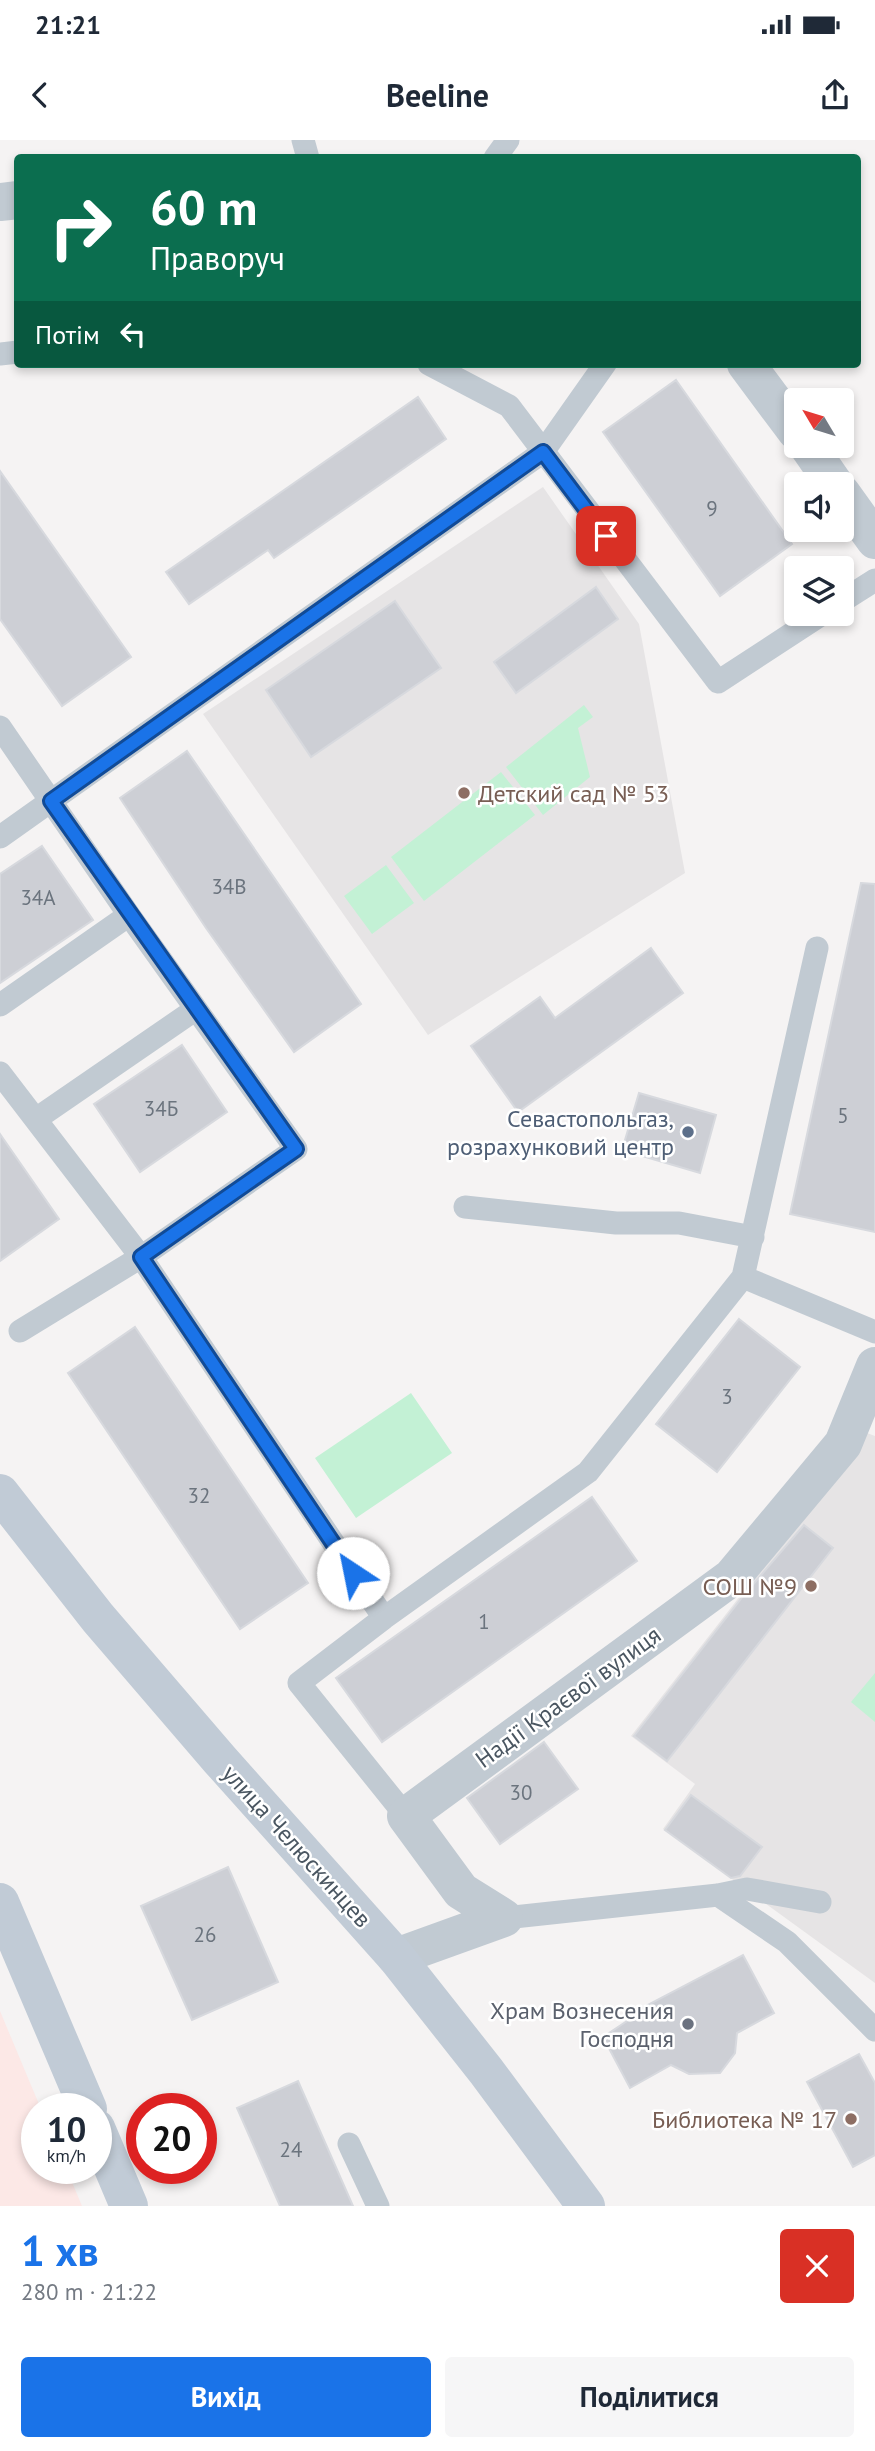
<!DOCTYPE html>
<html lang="uk">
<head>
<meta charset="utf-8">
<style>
	body { margin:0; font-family:"PT Sans",sans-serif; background:#f6f6f7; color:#1f2937; height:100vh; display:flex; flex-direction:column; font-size:26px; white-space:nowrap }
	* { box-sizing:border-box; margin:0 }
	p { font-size:23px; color:#747a83 }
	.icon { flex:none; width:38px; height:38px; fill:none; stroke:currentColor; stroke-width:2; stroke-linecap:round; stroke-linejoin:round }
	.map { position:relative; height:2066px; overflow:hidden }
	.drawer { display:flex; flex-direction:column; background:#fff; flex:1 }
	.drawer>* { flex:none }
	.banner { position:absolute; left:14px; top:14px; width:847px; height:214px; border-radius:7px; box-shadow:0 4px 10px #0003; background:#0b6e4f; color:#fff; overflow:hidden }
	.needle { width:46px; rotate:308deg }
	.fabs { position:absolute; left:784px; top:248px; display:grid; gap:14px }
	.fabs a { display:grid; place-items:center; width:70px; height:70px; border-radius:7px; background:#fff; box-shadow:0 4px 10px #0003; font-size:35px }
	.speed { position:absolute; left:21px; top:1953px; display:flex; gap:14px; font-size:35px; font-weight:700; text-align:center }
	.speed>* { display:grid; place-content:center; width:91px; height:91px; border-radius:50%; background:#fff; box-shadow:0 4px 10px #0003; line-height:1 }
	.speed small { font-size:18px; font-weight:400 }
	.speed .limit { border:10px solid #d22; background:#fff; color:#111 }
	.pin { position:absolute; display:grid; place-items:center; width:60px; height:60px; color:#fff; margin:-30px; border-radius:14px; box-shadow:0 4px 10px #0006 }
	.me { position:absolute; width:77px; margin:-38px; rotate:326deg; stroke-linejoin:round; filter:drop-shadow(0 0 5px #0008) }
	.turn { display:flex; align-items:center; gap:24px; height:147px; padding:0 21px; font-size:32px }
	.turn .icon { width:91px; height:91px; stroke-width:2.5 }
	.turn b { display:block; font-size:49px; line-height:60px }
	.then { display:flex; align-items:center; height:66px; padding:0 21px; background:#0003; gap:14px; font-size:26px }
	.round { display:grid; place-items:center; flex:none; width:74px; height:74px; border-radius:7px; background:#f6f6f7 }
	.head { display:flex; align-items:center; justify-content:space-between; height:119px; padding:0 21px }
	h1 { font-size:42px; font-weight:700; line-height:52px; color:#1a73e8 }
	.action { display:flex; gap:14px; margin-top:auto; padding:14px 21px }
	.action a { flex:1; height:80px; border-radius:7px; background:#1a73e8; color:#fff; font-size:28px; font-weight:700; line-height:80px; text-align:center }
	.action a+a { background:#f6f6f7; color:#1f2937 }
	.status { display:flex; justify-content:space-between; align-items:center; height:49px; padding:0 35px; background:#fff; direction:ltr }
	.status svg { height:19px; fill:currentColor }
	header { display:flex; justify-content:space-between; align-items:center; height:91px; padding:0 21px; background:#fff; font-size:32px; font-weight:700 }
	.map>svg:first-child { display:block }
	.education { fill:#e6e4e5 }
	.medical { fill:#fce8e6 }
	.green { fill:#c3f1d5 }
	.building { fill:#cdcfd5; stroke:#d7d9de; stroke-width:2 }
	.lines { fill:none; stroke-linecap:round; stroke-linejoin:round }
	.service { stroke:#c1cad2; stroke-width:23 }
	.minor { stroke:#c1cad2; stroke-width:38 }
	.secondary { stroke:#c1cbd6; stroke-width:38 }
	.route-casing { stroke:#114b97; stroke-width:18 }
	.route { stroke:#1a73e8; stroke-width:12 }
	.education-dot { fill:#8d6e63; stroke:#fff; stroke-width:2.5 }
	.service-dot { fill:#5c6f8a; stroke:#fff; stroke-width:2.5 }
	.worship-dot { fill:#6b7280; stroke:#fff; stroke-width:2.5 }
	.labels { text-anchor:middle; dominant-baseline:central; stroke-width:5; stroke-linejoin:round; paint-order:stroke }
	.number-label { font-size:21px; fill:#6b747e }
	.education-label { font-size:24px; fill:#785e54; stroke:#fff; text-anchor:end }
	.service-label { font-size:24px; fill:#4e5e75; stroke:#fff; text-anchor:end }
	.street-label { font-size:24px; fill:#4a5661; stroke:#fff }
	.worship-label { font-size:24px; fill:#5b616d; stroke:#fff; text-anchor:end }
</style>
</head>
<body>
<div class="status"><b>21:21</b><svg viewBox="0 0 49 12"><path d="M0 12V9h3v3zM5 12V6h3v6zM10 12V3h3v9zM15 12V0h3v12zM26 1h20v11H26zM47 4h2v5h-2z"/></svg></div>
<header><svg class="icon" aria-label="back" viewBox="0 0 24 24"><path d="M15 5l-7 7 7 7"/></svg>Beeline<svg class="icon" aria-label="share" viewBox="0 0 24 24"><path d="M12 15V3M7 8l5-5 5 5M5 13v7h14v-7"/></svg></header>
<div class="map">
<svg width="875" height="2066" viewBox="0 0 875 2066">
	<rect width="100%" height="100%" fill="#f5f3f3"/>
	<!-- education -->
	<path class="education" d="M543 347 639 484 685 733 428 895 203 574Z
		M867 1293 875 1296V1843L663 1689 695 1644 631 1596Z"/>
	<!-- medical -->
	<path class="medical" d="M0 1871 41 1969H37V2028H66L82 2066H0Z"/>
	<!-- green -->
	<path class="green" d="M584 565 593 577 578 588 590 637 543 675 506 627Z
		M501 632 535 675 424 761 391 717Z
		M386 725 414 763 372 794 344 756Z
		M411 1253 452 1313 356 1378 315 1318Z
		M875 1533V1582L851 1562Z"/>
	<!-- building -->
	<path class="building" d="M676 240 792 404 720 456 603 292Z
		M418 257 446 299 274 418 268 410 189 464 166 432Z
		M0 331 131 517 62 566 0 479Z
		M596 447 618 479 516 553 494 522Z
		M395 461 441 528 311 617 266 550Z
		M187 611 361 864 294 912 206 788 120 658Z
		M42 706 93 780 0 843V734Z
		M861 743 875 744V1092L790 1074Z
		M651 808 683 853 518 972 471 906 540 857 555 878Z
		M182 905 227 972 140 1032 94 964Z
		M639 953 716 975 700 1033 622 1010Z
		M0 994 59 1079 0 1121Z
		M739 1179 800 1227 717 1332 656 1284Z
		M135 1187 308 1443 240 1489 68 1233Z
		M592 1357 637 1421 382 1602 336 1538Z
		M804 1385 833 1408 667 1621 634 1596 744 1455Z
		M544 1602 578 1649 500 1704 467 1658Z
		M691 1655 762 1707 740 1736 731 1738 665 1690Z
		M228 1727 278 1842 192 1880 141 1766Z
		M743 1815 774 1873 737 1893 735 1913 720 1933 689 1934 671 1925 630 1948 603 1897 636 1875V1871Z
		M859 1914 875 1943V2015L853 2027 807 1942Z
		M298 1941 353 2066H280L237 1968Z"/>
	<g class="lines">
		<!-- service -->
		<path class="service" d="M303 0 308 18
			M495 18 508 0
			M0 214 18 212
			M429 224 509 266 718 542 822 474
			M842 461 875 440
			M0 587 129 775 296 1009 141 1117 20 1191
			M0 697 543 312 605 224
			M0 865 129 775
			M0 933 141 1117 384 1478 299 1543 406 1676
			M36 979 196 869
			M465 1067 616 1083H679L753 1097
			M743 1137 875 1192
			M384 1478 588 1332 743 1137 817 808
			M718 1755 787 1802 875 1890
			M504 1778 718 1755 747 1749 820 1762
			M349 2004 378 2066"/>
		<!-- minor -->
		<path class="minor" d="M0 62 18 60
			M746 224 796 291
			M808 306 835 345
			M842 354 875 400
			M396 1817 504 1778 461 1751 406 1676 732 1437 843 1304 875 1226"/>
		<!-- secondary -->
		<path class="secondary" d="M0 1353 98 1478 220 1620 396 1817 486 1931 586 2066
			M0 1762 88 1969
			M96 1988 129 2066"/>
	</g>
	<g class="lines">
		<!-- route casing -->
		<g class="route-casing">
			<path id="route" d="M353 1433 141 1117 296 1009 51 661 543 312 606 396"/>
		</g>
		<!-- route -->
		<use href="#route" class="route"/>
	</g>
	<!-- markers -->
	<g class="education-dot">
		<circle cx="464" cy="653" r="7"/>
		<circle cx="811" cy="1446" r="7"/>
		<circle cx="851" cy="1979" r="7"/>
	</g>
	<circle class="service-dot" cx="688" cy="992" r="7"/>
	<circle class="worship-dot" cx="688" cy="1884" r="7"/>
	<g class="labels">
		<!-- number labels -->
		<g class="number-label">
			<text x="712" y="368">9</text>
			<text x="229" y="746">34В</text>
			<text x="38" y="757">34А</text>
			<text x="161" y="968">34Б</text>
			<text x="843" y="975">5</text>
			<text x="727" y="1256">3</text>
			<text x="199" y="1355">32</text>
			<text x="484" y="1481">1</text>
			<text x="521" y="1652">30</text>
			<text x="205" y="1794">26</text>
			<text x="291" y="2009">24</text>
		</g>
		<!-- education labels -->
		<g class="education-label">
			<text x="478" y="653" text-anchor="start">Детский сад № 53</text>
			<text x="797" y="1446">СОШ №9</text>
			<text x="837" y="1979">Библиотека № 17</text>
		</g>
		<!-- service labels -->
		<g class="service-label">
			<text x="674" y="978">Севастопольгаз,<tspan x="674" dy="28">розрахунковий центр</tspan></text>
		</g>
		<!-- street labels -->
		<g class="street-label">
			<text transform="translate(568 1557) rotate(-36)">Надії Краєвої вулиця</text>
			<text transform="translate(297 1706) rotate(48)">улица Челюскинцев</text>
		</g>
		<!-- worship labels -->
		<g class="worship-label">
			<text x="674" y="1870">Храм Вознесения<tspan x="674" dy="28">Господня</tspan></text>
		</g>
	</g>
</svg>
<div class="fabs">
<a><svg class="needle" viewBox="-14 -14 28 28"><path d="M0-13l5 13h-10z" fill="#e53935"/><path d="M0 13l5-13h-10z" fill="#747a83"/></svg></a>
<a><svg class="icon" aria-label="sound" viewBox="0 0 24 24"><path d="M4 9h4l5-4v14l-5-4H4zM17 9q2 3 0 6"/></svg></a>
<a><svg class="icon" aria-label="layers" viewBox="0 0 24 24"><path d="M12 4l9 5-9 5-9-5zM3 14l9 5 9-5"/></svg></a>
</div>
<div class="speed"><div>10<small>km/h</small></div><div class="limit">20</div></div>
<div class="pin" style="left:606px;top:396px;background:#d93025"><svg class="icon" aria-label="arrive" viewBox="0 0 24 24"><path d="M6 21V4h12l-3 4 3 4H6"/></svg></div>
<svg class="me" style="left:353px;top:1433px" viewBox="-20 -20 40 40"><circle r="19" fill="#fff"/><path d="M0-13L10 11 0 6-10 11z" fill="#1a73e8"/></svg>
<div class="banner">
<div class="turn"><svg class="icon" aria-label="right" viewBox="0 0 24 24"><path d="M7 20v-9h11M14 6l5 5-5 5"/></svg><div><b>60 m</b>Праворуч</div></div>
<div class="then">Потім<svg class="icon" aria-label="left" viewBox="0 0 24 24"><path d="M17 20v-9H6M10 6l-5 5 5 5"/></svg></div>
</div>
</div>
<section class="drawer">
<div class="head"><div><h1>1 хв</h1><p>280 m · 21:22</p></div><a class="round" style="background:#d93025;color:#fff"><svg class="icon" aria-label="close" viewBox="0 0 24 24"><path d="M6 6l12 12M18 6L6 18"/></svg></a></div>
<div class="action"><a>Вихід</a><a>Поділитися</a></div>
</section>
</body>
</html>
